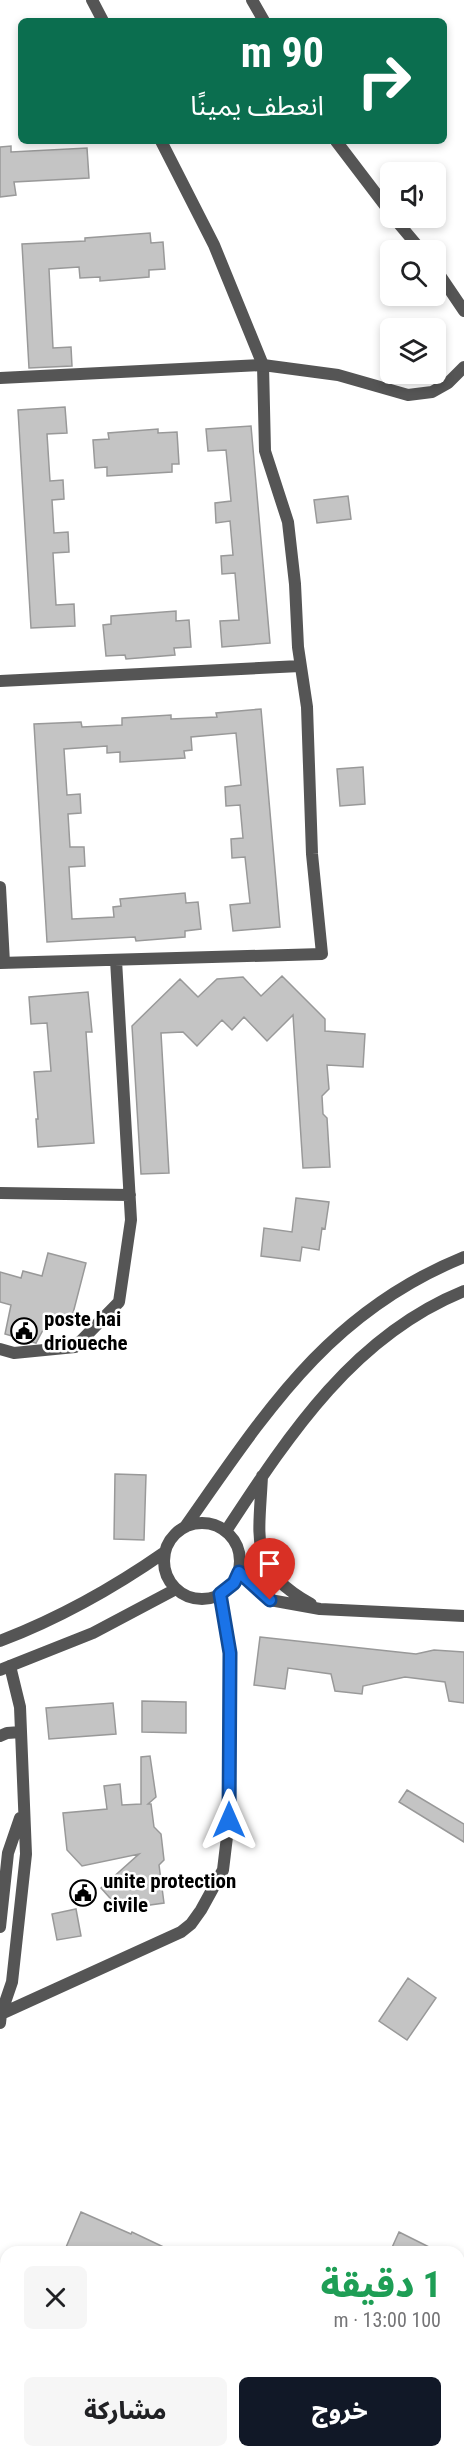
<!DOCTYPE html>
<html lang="ar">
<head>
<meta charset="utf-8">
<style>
	body { margin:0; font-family:"Roboto Condensed","Noto Sans Arabic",sans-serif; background:#f6f6f6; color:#202124; direction:rtl; height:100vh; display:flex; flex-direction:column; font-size:22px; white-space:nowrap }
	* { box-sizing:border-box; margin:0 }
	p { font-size:20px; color:#757577 }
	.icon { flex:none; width:33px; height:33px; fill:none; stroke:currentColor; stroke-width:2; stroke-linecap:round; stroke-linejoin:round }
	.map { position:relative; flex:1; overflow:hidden; direction:ltr }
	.side { position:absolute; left:0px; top:2246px; width:465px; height:212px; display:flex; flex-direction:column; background:#fff; border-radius:18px 18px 0 0; box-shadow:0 3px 9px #0003; direction:rtl }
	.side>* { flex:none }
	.banner { position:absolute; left:18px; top:18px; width:429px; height:126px; border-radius:9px; box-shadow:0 3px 9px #0003; direction:rtl; background:#0b6e4f; color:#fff; overflow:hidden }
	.tools { position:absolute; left:380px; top:162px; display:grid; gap:12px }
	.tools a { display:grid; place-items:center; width:66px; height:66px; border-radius:9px; background:#fff; box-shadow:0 3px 9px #0003; font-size:30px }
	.pin { position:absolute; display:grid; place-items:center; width:51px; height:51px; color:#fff; margin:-62px -26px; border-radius:50% 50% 50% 0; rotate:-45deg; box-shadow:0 0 6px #0007 }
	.pin .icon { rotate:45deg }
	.me { position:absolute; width:66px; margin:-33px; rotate:0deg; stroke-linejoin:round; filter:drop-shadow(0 0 4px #0008) }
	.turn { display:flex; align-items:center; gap:21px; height:126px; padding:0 24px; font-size:27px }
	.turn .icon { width:78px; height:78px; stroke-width:2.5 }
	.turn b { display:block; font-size:42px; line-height:51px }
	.round { display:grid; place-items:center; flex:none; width:63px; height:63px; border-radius:9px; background:#f6f6f6 }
	.overview { display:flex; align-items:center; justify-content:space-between; height:102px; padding:0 24px }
	h1 { font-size:36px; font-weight:800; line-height:45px; color:#1e9e55 }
	.button { display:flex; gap:12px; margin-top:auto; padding:12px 24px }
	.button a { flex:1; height:69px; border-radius:9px; background:#111827; color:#fff; font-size:24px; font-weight:800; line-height:69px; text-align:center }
	.button a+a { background:#f6f6f6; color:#202124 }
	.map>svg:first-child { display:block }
	.building { fill:#c4c4c4; stroke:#999; stroke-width:1.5 }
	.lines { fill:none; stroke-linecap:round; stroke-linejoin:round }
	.minor { stroke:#555; stroke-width:12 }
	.tertiary { stroke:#555; stroke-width:12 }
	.route-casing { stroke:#114b97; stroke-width:15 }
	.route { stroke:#1a73e8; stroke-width:10 }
	.labels { text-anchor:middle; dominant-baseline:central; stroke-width:5; stroke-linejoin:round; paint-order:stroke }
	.poi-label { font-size:21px; font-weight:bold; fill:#000; stroke:#fff; text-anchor:start }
</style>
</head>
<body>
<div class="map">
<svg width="464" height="2456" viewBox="0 0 464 2456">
	<rect width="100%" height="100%" fill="#fff"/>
	<!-- building -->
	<path class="building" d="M11 146V152L87 148 89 178 14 182 16 195 0 197V147Z
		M150 233 151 243 163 242 165 269 149 270V277L100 281V277L80 278 79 267 49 269 53 348 71 347 72 366 29 368 22 244 85 241V238Z
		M65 407 67 433 47 434 50 481 63 480 64 499 52 500 54 533 68 532 69 552 53 553 56 605 74 604 75 626 31 628 18 410Z
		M251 426 270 643 222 647 220 621 239 620 235 573 222 574 221 556 233 555 230 521 216 523 215 503 231 501 226 450 208 451 206 429Z
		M158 429V433L177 432 179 464H172V472L107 476V467L95 468 93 440 109 439 108 433Z
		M348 496 351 519 317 523 314 500Z
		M176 611V621L189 620 191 647 174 648 175 655 126 659 125 655 106 656 103 625 111 624V616Z
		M261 709 280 927 233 931 230 905 250 903 245 857 232 858 231 839 243 838 240 805 226 806 225 787 241 785 236 733 191 737 192 750 184 751 185 758 120 762V752L107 753V746L64 749 67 795 80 794 81 813 68 814 70 847H84L85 866 69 867 72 919 114 917 113 907 121 906 120 899 185 893 186 903 198 902 201 929 185 931V937L136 941 135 937 47 942 34 724 81 722 82 727 122 725V718L171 715V719L217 717 216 713Z
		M363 767 365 804 340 806 337 769Z
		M282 976 325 1019V1031L365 1034 363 1067 327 1065 329 1089 322 1096 323 1114 327 1118 330 1167 303 1168 293 1015 267 1041 244 1017 232 1030 222 1020 197 1046 183 1032 161 1033 169 1173 141 1174 132 1026 180 979 198 997 217 979 243 977 261 996Z
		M88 992 92 1032H86L94 1143 38 1147 36 1119H38L34 1072 51 1071 47 1023 31 1024 29 997Z
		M296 1198 329 1202 325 1229 322 1228 319 1250 302 1247 300 1261 261 1256 264 1228 292 1232Z
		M48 1253 86 1263 71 1321 51 1315 36 1343 5 1334 11 1305 0 1302V1272L21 1278 23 1271 42 1276Z
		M115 1474 146 1475 144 1540 114 1539Z
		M260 1637 416 1654 434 1650 464 1652V1703L449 1701 445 1682 405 1677 363 1686 362 1694 335 1691 331 1674 288 1668 285 1689 254 1685Z
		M142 1701 186 1702V1733L142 1732Z
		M113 1703 116 1734 49 1739 46 1708Z
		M150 1756 156 1797 148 1804H151L154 1827 161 1834 164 1860 159 1865 164 1903 136 1907 128 1898 118 1907 101 1888 139 1854 82 1866 67 1850 63 1813 107 1809 104 1786 120 1784 122 1805 141 1804V1757Z
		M407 1790 464 1824V1842L399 1802Z
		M76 1909 81 1936 57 1940 52 1914Z
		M408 1978 436 1998 407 2040 379 2021Z
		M81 2212 131 2234 132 2232 174 2252H64Z
		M399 2232 439 2252H390Z"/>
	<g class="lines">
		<!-- minor -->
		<path class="minor" d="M92 0 103 21
			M0 681 300 666
			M0 887 4 963
			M0 963 322 954 312 854 307 707 298 647 295 584 288 522 265 451 263 365 214 245 161 141
			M0 1193 130 1195
			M0 1349 14 1353 75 1347 119 1302 131 1220 116 960
			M0 1736 7 1733 21 1732
			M0 1927 8 1853 20 1818
			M1 2014 181 1932 191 1924 201 1910 223 1870 229 1820 230 1653 220 1595
			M0 2023 1 2014 12 1982 26 1854 20 1707 10 1666
			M459 2298 464 2283
			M459 2367 464 2369
			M411 2456 412 2451"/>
		<!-- tertiary -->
		<path class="tertiary" d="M252 0 264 21
			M336 141 390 212
			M394 218 421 250
			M435 268 464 311
			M0 378 263 365 338 375 408 395 432 392 448 383 464 367
			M262 1476C259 1541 248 1568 311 1604
			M164 1561a38 38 0 1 1 76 0a38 38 0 1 1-76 0Z
			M185 1527C266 1412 328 1312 464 1257
			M226 1531C289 1435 353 1336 464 1291
			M239 1572 270 1600 320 1609 464 1616
			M0 1641C60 1618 112 1589 165 1552
			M0 1670 93 1633 176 1589"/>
	</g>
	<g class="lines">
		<!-- route casing -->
		<g class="route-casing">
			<path id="route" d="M229 1820 230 1653 220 1594 234 1583 239 1572 270 1600"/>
		</g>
		<!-- route -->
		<use href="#route" class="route"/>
	</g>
	<!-- icons -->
	<defs>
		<g id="civic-ring" transform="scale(1.35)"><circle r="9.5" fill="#fff" stroke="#000" stroke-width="1.5"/><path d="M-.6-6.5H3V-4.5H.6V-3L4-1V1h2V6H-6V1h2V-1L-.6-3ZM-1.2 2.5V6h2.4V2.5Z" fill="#000"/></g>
	</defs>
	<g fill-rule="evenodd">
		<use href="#civic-ring" x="24" y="1331"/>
		<use href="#civic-ring" x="83" y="1893"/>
	</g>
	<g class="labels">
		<!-- poi labels -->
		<g class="poi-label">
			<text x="44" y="1319">poste hai<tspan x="44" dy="24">drioueche</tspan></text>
			<text x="103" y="1881">unite protection<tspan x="103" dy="24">civile</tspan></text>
		</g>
	</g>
</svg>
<div class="tools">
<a><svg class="icon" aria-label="sound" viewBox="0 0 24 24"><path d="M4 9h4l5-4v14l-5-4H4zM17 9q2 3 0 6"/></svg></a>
<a><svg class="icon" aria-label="search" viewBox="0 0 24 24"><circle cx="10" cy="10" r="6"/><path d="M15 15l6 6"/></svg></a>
<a><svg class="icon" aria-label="layers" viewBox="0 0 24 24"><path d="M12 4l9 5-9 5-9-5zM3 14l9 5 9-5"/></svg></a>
</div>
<div class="pin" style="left:270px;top:1600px;background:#d93025"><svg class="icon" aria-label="arrive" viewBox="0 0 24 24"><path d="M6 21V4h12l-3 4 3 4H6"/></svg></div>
<svg class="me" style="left:229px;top:1820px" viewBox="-20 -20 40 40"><path d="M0-17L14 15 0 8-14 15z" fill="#1a73e8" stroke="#fff" stroke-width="4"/></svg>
<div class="banner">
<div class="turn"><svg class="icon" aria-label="right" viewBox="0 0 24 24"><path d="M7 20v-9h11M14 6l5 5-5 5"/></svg><div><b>90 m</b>انعطف يمينًا</div></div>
</div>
<section class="side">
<div class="overview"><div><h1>1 دقيقة</h1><p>100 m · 13:00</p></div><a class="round"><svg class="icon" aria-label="close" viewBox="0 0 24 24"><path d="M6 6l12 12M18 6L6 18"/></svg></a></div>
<div class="button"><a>خروج</a><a>مشاركة</a></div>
</section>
</div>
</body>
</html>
